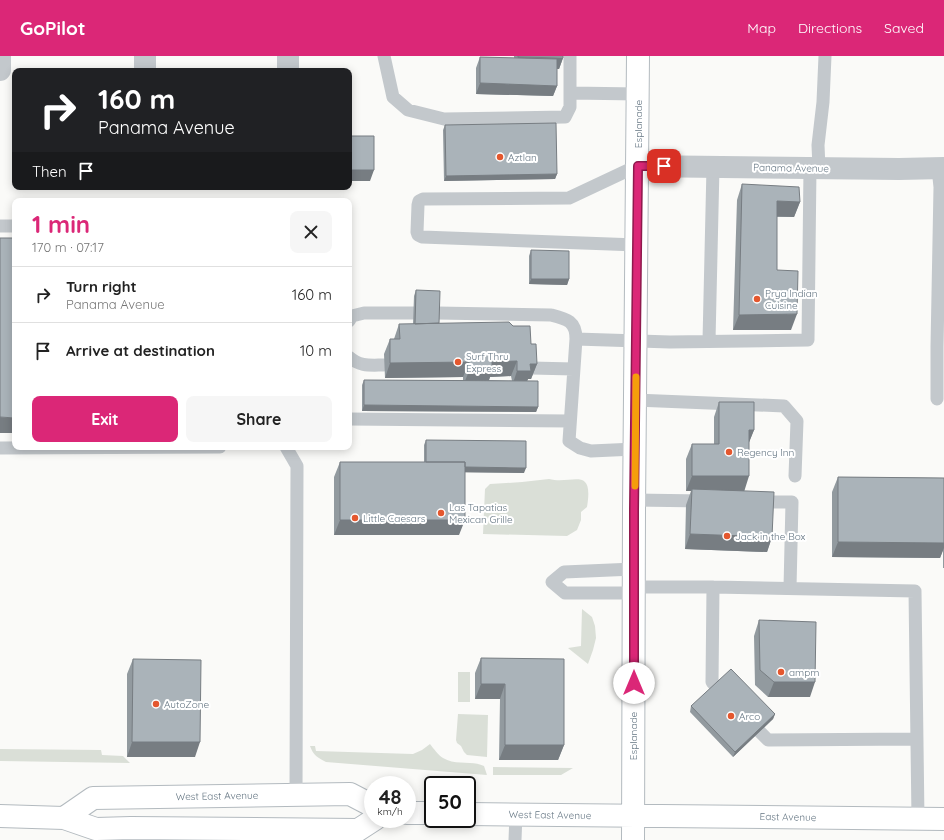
<!DOCTYPE html>
<html lang="en">
<head>
<meta charset="utf-8">
<style>
	body { margin:0; font-family:Quicksand,sans-serif; background:#f6f6f6; color:#222; height:100vh; display:flex; flex-direction:column; font-size:15px; white-space:nowrap }
	* { box-sizing:border-box; margin:0 }
	p { font-size:13px; color:#767676 }
	.icon { flex:none; width:22px; height:22px; fill:none; stroke:currentColor; stroke-width:2; stroke-linecap:round; stroke-linejoin:round }
	.map { position:relative; flex:1; overflow:hidden }
	.details { position:absolute; left:12px; top:142px; width:340px; height:252px; display:flex; flex-direction:column; background:#fff; border-radius:8px; box-shadow:0 2px 10px #0003 }
	.details>* { flex:none }
	.hud { position:absolute; left:12px; top:12px; width:340px; height:122px; border-radius:8px; box-shadow:0 2px 10px #0003; background:#202124; color:#fff; overflow:hidden }
	.speed { position:absolute; left:364px; top:720px; display:flex; gap:8px; font-size:20px; font-weight:700; text-align:center }
	.speed>* { display:grid; place-content:center; width:52px; height:52px; border-radius:50%; background:#fff; box-shadow:0 2px 10px #0003; line-height:1 }
	.speed small { font-size:10px; font-weight:400 }
	.speed .limit { border:2px solid #111; border-radius:6px; background:#fff; color:#111 }
	.pin { position:absolute; display:grid; place-items:center; width:34px; height:34px; color:#fff; margin:-17px; border-radius:8px; box-shadow:0 2px 6px #0006 }
	.me { position:absolute; width:44px; margin:-22px; rotate:0deg; stroke-linejoin:round; filter:drop-shadow(0 0 3px #0008) }
	.turn { display:flex; align-items:center; gap:14px; height:84px; padding:0 20px; font-size:18px }
	.turn .icon { width:52px; height:52px; stroke-width:2.5 }
	.turn b { display:block; font-size:28px; line-height:34px }
	.then { display:flex; align-items:center; height:38px; padding:0 20px; background:#0003; gap:8px; font-size:15px }
	.round { display:grid; place-items:center; flex:none; width:42px; height:42px; border-radius:8px; background:#f6f6f6 }
	.head { display:flex; align-items:center; justify-content:space-between; height:68px; padding:0 20px }
	h1 { font-size:24px; font-weight:800; line-height:30px; color:#db2777 }
	.primary-button { display:flex; gap:8px; margin-top:auto; padding:8px 20px }
	.primary-button a { flex:1; height:46px; border-radius:8px; background:#db2777; color:#fff; font-size:16px; font-weight:800; line-height:46px; text-align:center }
	.primary-button a+a { background:#f6f6f6; color:#222 }
	ul { padding:0; list-style:none }
	li { display:flex; align-items:center; gap:12px; height:56px; padding:0 20px; border-top:1px solid #e0e0e0 }
	li div { flex:1 }
	li b { display:block; font-size:15px }
	li em { font-style:normal }
	header { display:flex; align-items:center; gap:24px; box-sizing:border-box; height:56px; padding:0 20px; background:#db2777; color:#fff }
	header strong { font-size:19px }
	nav { display:flex; gap:22px; margin-inline-start:auto; font-size:14px }
	.map>svg:first-child { display:block }
	.green { fill:#dadfd7 }
	.lines { fill:none; stroke-linecap:round; stroke-linejoin:round }
	.secondary-casing { stroke:#b3babf; stroke-width:24 }
	.lane { stroke:#c3c8cc; stroke-width:13 }
	.street { stroke:#c3c8cc; stroke-width:22 }
	.secondary { stroke:#fff; stroke-width:22 }
	.wall { fill:#929a9f; fill-rule:evenodd }
	.shaded-wall { fill:#777d82 }
	.building { fill:#aab3b9; stroke:#777d82 }
	.route-casing { stroke:#8e194d; stroke-width:10 }
	.route { stroke:#db2777; stroke-width:7 }
	.slow { stroke:#f59e0b; stroke-width:7 }
	.poi-dot { fill:#e4572e; stroke:#fff; stroke-width:1.5 }
	.labels { text-anchor:middle; dominant-baseline:central; stroke-width:4; stroke-linejoin:round; paint-order:stroke }
	.street-label { font-size:10px; fill:#657683; stroke:#fff }
	.poi-label { font-size:10px; fill:#657683; stroke:#fff; text-anchor:start }
</style>
</head>
<body>
<header>
<strong>GoPilot</strong>
<nav><a>Map</a><a>Directions</a><a>Saved</a></nav>
</header>
<div class="map">
<svg width="944" height="784" viewBox="0 0 944 784">
	<rect width="100%" height="100%" fill="#fafaf8"/>
	<!-- green -->
	<path class="green" d="M549 423C572 429 594 409 587 451L581 456V464L577 474 567 480 483 478 485 433 490 428 522 426Z
		M582 553 592 561 595 570 596 582 593 594 588 608 568 592 581 590Z
		M458 616H470V646H458Z
		M458 658 488 659 487 701 467 699 464 696 461 690 457 687 456 684Z
		M430 688C434 693 438 699 443 702 456 710 472 704 484 710L487 719 326 706C318 702 313 699 310 690H315L316 695 413 698 422 694Z
		M0 693 101 694 102 699 123 700 130 707 0 705Z
		M493 711 573 712 561 719H493Z"/>
	<g class="lines">
		<!-- secondary casing -->
		<g class="secondary-casing">
			<path id="secondary" d="M407 757H433
				M467 758 944 763
				M0 760 64 762 96 773 131 772 358 774 375 763
				M64 762 93 742 350 738 373 750
				M633 784 634 454 638 0"/>
		</g>
		<!-- lane -->
		<path class="lane" d="M384 0 393 41 408 54 444 63 565 61 570 51V0
			M571 37 638 38
			M819 112 818 89 823 46 825 0
			M0 170H15
			M637 189 422 181 418 179 417 176 418 149 419 145 423 143 569 142 637 110
			M437 257 551 259C567 263 576 265 576 283L569 385 580 392 591 395 635 393
			M349 265 352 260 364 257H414
			M576 283 670 286 808 284 810 112
			M709 285 713 111
			M349 301C360 311 371 309 384 309
			M531 312 574 313
			M937 343V291L940 131 938 112
			M635 344 784 350 797 365 795 420
			M349 363 570 365
			M286 391 297 410 296 740
			M0 392 220 391
			M634 444 704 445
			M756 446H792L790 532
			M634 531H713L915 535 918 763
			M713 531 712 626 726 641
			M634 537H565L552 526 564 516 634 513
			M748 664 768 684 917 683
			M515 784 516 758"/>
		<!-- street -->
		<path class="street" d="M288 0V15
			M0 14V0
			M145 15V0
			M637 110 899 113 944 112"/>
		<!-- secondary -->
		<use href="#secondary" class="secondary"/>
	</g>
	<!-- wall -->
	<path class="wall" d="M514 0H563V2L559 13 557 12V30L553 40 476 38V12L480 1 514 2Z
		M445 69 557 118 555 123 444 125 443 74Z
		M350 80 370 125H349V82Z
		M742 128 800 146 794 161H777V214L791 274H733L737 144Z
		M531 194 569 223 567 229 529 228V200Z
		M416 234 439 267 513 270 531 288 537 308 531 323H528L527 325 538 351 536 356 362 355V329L364 324H463V321L385 322 384 298 390 283H394L399 268H413L414 240ZM511 320 512 325 489 324 490 321Z
		M719 346 754 374 749 386 744 435 772 481 767 496 685 493 686 449 691 435H686V403L692 388H714V361Z
		M426 384 524 417 465 416 459 479H334V421L340 406H424V389Z
		M838 421 944 422V512H943V494L940 502 832 501V436Z
		M759 564 810 641H768L755 629 754 580Z
		M481 602 564 689 558 704H499L500 643H475V617Z
		M133 603 195 701H127V618Z
		M691 650 775 658 773 663 733 701 690 656Z"/>
	<!-- shaded-wall -->
	<path class="shaded-wall" d="M518 1 563 2 559 13 514 12Z
		M480 27 557 30 553 40 476 38Z
		M349 114H374L370 125H349Z
		M557 118 555 123 444 125 446 120Z
		M777 145 800 146 794 161 771 160Z
		M531 223H569L567 229 529 228Z
		M797 258 791 274H733L739 259Z
		M517 305 511 320 490 321 487 330H463L469 315 492 306Z
		M469 306 463 321 385 322 390 307Z
		M530 308H537L531 323H528L525 330H512L517 315Z
		M364 349 538 351 536 356 362 355Z
		M0 361 15 362V377H0Z
		M749 374H754L748 389Z
		M426 410 526 412 524 417 424 416Z
		M692 420H749L744 436 692 433 691 435H686Z
		M340 464H465L459 479H334Z
		M690 478 772 481 767 496 685 493Z
		M838 486 944 487V492L940 502 832 501Z
		M774 626H815L810 641H768Z
		M481 628H505L500 643H475Z
		M775 658 773 663 733 701 735 696Z
		M132 686H200L195 701H127Z
		M505 689H564L558 704H499Z"/>
	<!-- building -->
	<path class="building" d="M518 0H563V2L518 1Z
		M480 1 557 3V30L480 27Z
		M556 67 557 118 446 120 445 69Z
		M350 80H374V114H349Z
		M742 128 799 131 800 146 777 145V214L798 215 797 258 739 259Z
		M0 182H15V362L0 361Z
		M531 194 569 195V223H531Z
		M416 234 440 235 439 267 415 268Z
		M509 266 513 270H530L531 288H536L537 308H530L531 315H517V305L492 306V315H469V306L390 307V283H400L399 268Z
		M364 324 538 325V351L364 349Z
		M719 346H754V374H749V420H692V388H719Z
		M426 384 526 385V412L465 411V406H426Z
		M340 406H465V464H340Z
		M838 421 944 422V487L838 486Z
		M692 433 774 436 772 481 690 478Z
		M759 564 816 566 815 626H774L760 614Z
		M481 602 564 603V689H505V628H481Z
		M133 603 201 604 200 686H132Z
		M731 613 775 658 735 696 691 650Z"/>
	<g class="lines">
		<!-- route casing -->
		<g class="route-casing">
			<path id="route" d="M634 627V454L638 110H664"/>
		</g>
		<!-- route -->
		<use href="#route" class="route"/>
		<!-- slow -->
		<path class="slow" d="M635 430 636 321"/>
	</g>
	<!-- markers -->
	<g class="poi-dot">
		<circle cx="500" cy="101" r="4"/>
		<circle cx="757" cy="243" r="4"/>
		<circle cx="458" cy="306" r="4"/>
		<circle cx="729" cy="396" r="4"/>
		<circle cx="441" cy="457" r="4"/>
		<circle cx="355" cy="462" r="4"/>
		<circle cx="727" cy="480" r="4"/>
		<circle cx="781" cy="616" r="4"/>
		<circle cx="156" cy="648" r="4"/>
		<circle cx="731" cy="660" r="4"/>
	</g>
	<g class="labels">
		<!-- street labels -->
		<g class="street-label">
			<text transform="translate(638 68) rotate(-90)">Esplanade</text>
			<text transform="translate(791 112) rotate(1)">Panama Avenue</text>
			<text transform="translate(633 680) rotate(-90)">Esplanade</text>
			<text transform="translate(217 740) rotate(-1)">West East Avenue</text>
			<text transform="translate(550 759) rotate(1)">West East Avenue</text>
			<text transform="translate(788 761) rotate(1)">East Avenue</text>
		</g>
		<!-- poi labels -->
		<g class="poi-label">
			<text x="508" y="101">Aztlan</text>
			<text x="765" y="237">Prya Indian<tspan x="765" dy="12">Cuisine</tspan></text>
			<text x="466" y="300">Surf Thru<tspan x="466" dy="12">Express</tspan></text>
			<text x="737" y="396">Regency Inn</text>
			<text x="449" y="451">Las Tapatias<tspan x="449" dy="12">Mexican Grille</tspan></text>
			<text x="363" y="462">Little Caesars</text>
			<text x="735" y="480">Jack in the Box</text>
			<text x="789" y="616">ampm</text>
			<text x="164" y="648">AutoZone</text>
			<text x="739" y="660">Arco</text>
		</g>
	</g>
</svg>
<div class="speed"><div>48<small>km/h</small></div><div class="limit">50</div></div>
<div class="pin" style="left:664px;top:110px;background:#d93025"><svg class="icon" aria-label="arrive" viewBox="0 0 24 24"><path d="M6 21V4h12l-3 4 3 4H6"/></svg></div>
<svg class="me" style="left:634px;top:627px" viewBox="-20 -20 40 40"><circle r="19" fill="#fff"/><path d="M0-13L10 11 0 6-10 11z" fill="#db2777"/></svg>
<div class="hud">
<div class="turn"><svg class="icon" aria-label="right" viewBox="0 0 24 24"><path d="M7 20v-9h11M14 6l5 5-5 5"/></svg><div><b>160 m</b>Panama Avenue</div></div>
<div class="then">Then<svg class="icon" aria-label="arrive" viewBox="0 0 24 24"><path d="M6 21V4h12l-3 4 3 4H6"/></svg></div>
</div>
<section class="details">
<div class="head"><div><h1>1 min</h1><p>170 m · 07:17</p></div><a class="round"><svg class="icon" aria-label="close" viewBox="0 0 24 24"><path d="M6 6l12 12M18 6L6 18"/></svg></a></div>
<ul>
<li><svg class="icon" aria-label="right" viewBox="0 0 24 24"><path d="M7 20v-9h11M14 6l5 5-5 5"/></svg><div><b>Turn right</b><p>Panama Avenue</p></div><em>160 m</em></li>
<li><svg class="icon" aria-label="arrive" viewBox="0 0 24 24"><path d="M6 21V4h12l-3 4 3 4H6"/></svg><div><b>Arrive at destination</b></div><em>10 m</em></li>
</ul>
<div class="primary-button"><a>Exit</a><a>Share</a></div>
</section>
</div>
</body>
</html>
